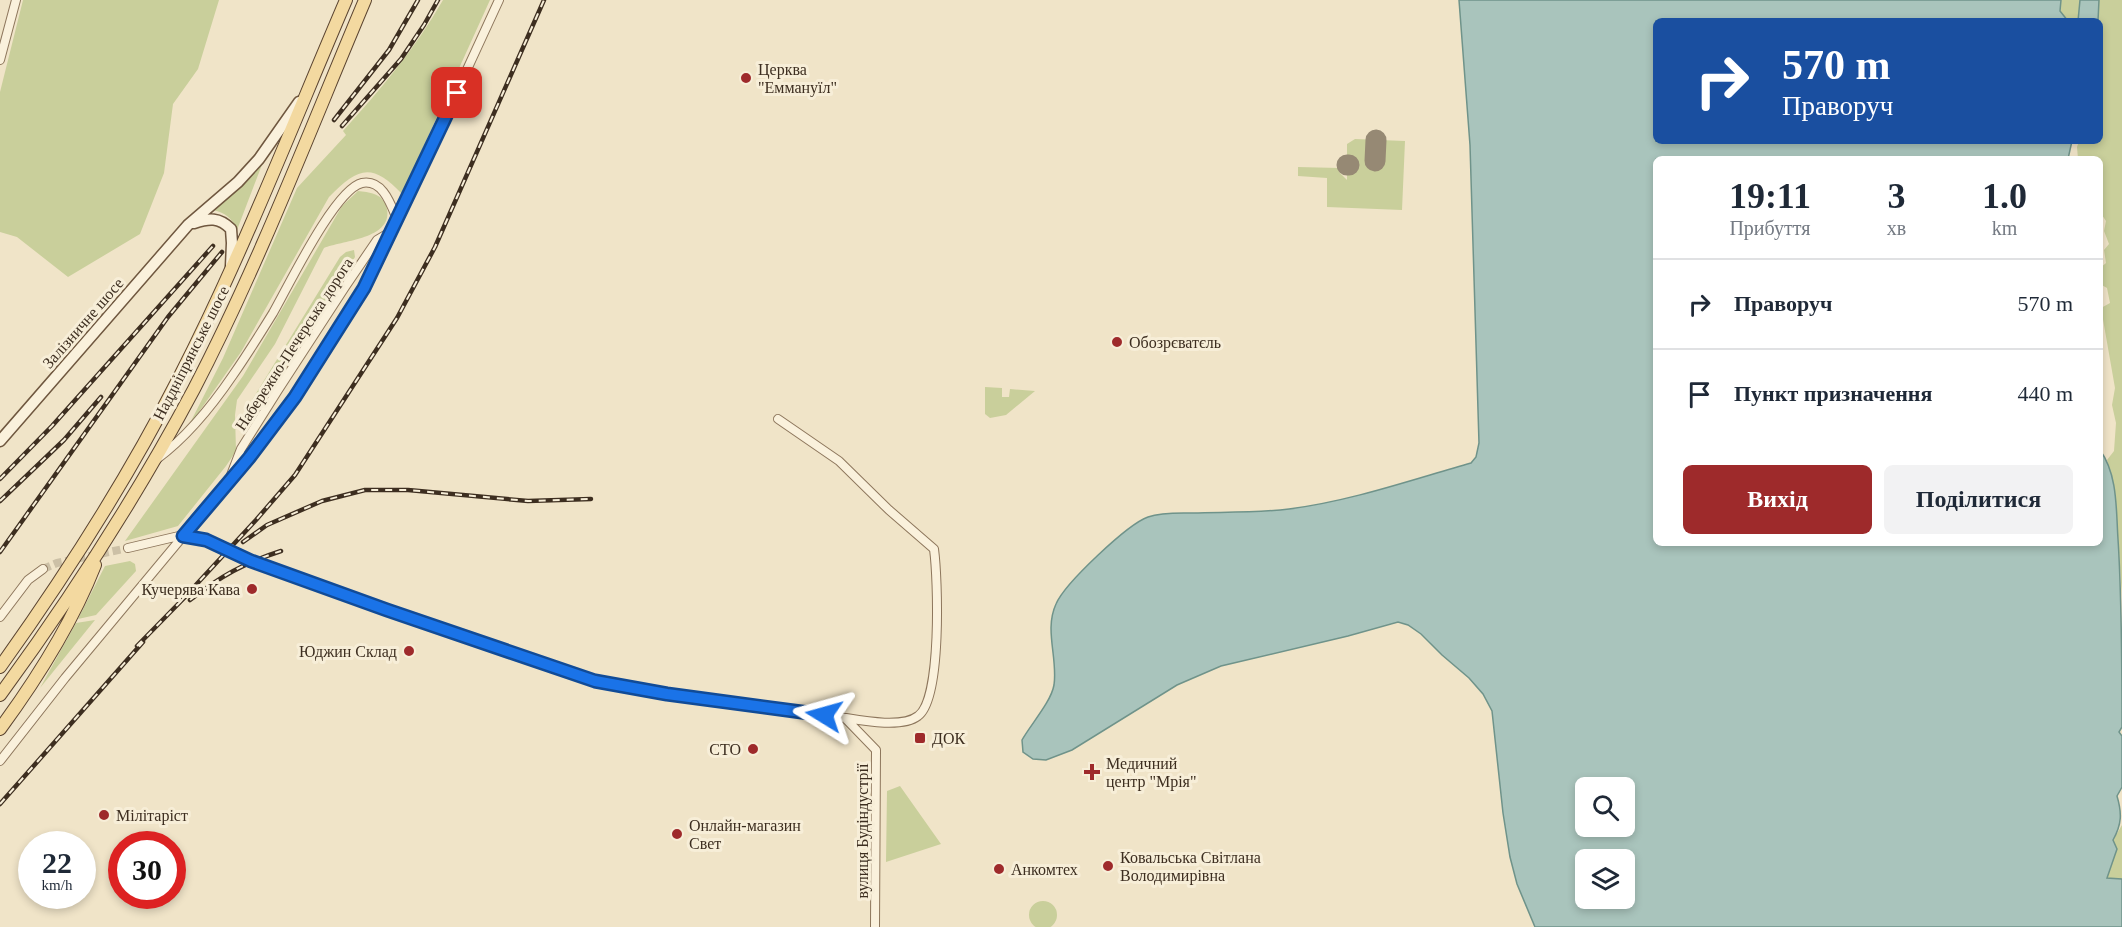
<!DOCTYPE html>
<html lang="uk">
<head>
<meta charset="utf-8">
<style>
	body { margin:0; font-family:"Times New Roman",serif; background:#f2f2f3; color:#1f2937; height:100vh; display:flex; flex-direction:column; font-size:22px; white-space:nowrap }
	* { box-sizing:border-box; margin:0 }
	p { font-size:20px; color:#747a83 }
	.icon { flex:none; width:33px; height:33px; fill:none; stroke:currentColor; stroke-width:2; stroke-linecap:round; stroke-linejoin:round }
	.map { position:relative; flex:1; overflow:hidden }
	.panel { position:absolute; left:1653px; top:156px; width:450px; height:390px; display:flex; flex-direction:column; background:#fff; border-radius:9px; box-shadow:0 3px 9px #0003 }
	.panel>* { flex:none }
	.top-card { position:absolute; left:1653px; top:18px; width:450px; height:126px; border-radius:9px; box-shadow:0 3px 9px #0003; background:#1a4fa0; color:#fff; overflow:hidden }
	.buttons { position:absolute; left:1575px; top:777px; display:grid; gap:12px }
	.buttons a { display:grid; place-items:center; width:60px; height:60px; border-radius:9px; background:#fff; box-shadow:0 3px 9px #0003; font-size:30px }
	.speed { position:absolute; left:18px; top:831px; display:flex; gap:12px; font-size:30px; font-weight:700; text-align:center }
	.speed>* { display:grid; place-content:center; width:78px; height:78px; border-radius:50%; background:#fff; box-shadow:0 3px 9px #0003; line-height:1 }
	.speed small { font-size:15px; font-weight:400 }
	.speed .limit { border:9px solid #d22; background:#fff; color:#111 }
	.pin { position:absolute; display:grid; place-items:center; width:51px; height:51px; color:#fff; margin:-26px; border-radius:12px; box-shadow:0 3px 9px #0006 }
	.me { position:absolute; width:66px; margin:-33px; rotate:278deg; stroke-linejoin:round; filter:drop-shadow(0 0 4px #0008) }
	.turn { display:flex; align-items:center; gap:21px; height:126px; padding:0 30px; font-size:27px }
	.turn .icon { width:78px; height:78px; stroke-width:2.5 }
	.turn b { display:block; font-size:42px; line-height:51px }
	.eta { display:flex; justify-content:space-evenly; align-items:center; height:102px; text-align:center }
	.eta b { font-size:36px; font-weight:800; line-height:42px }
	.cta { display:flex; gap:12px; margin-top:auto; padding:12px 30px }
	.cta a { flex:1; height:69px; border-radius:9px; background:#9e2a2b; color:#fff; font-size:24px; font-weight:800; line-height:69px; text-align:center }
	.cta a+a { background:#f2f2f3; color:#1f2937 }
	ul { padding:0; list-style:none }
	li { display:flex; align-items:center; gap:18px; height:90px; padding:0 30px; border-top:2px solid #e0e1e3 }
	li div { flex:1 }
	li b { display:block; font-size:22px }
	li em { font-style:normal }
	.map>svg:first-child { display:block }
	.green { fill:#c9cf9b }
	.water { fill:#a9c4bc; stroke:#6f938a; stroke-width:1.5; fill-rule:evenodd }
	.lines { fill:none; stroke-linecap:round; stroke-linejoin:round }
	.taxiway { stroke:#968974; stroke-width:21 }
	.street-tunnel { stroke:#ccc0a6; stroke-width:8; stroke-dasharray:8 4; stroke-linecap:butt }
	.street-casing { stroke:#8d765c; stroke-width:10 }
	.secondary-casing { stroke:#6f573f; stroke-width:13 }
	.primary-casing { stroke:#5b4430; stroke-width:14 }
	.street { stroke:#faf1dc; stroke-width:8 }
	.secondary { stroke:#faf1dc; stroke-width:10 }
	.primary { stroke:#f3d9a0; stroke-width:12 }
	.rail-casing { stroke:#3d2e20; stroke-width:4.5 }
	.rail { stroke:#f7eed8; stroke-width:2; stroke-dasharray:7; stroke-linecap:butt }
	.route-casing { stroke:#114b97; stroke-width:15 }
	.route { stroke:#1a73e8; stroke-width:10 }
	.poi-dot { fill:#9e2a2b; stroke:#f7eed8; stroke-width:2 }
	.labels { text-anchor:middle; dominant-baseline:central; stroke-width:6; stroke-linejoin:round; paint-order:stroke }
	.poi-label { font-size:16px; fill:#3d2e20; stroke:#f7eed8; text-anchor:start }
	.street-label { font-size:16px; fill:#3d2e20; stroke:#f7eed8 }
</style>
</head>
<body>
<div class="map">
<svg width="2122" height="927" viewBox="0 0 2122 927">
	<rect width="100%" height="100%" fill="#f0e4c8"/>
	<!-- green -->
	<path class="green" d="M23 0H219L198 69 173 104 164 173 140 234 68 277 17 237 0 232V92Z
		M443 0H490L402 194C372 162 358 167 329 197L241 352 187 429 223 358 297 188 346 135 343 131C380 90 415 49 443 0Z
		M2061 0H2122V597L2115 492 2107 460 2114 451 2116 423 2112 405 2115 388 2101 308 2110 303 2107 288 2100 284V268L2106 263 2104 250 2109 244 2104 231 2106 221 2100 212V159H2078L2077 147 2079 141H2100V21H2068L2060 11Z
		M1355 139 1405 141 1402 210 1327 207V178L1298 176V167L1339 168V172L1347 180V144Z
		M263 162 237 230C232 218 226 213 213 210Z
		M358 191C369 192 382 194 386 205 397 239 343 240 324 248L275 344 237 400 235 415 236 451 226 466 178 526 125 541 243 376 342 206Z
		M354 250 355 257 245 425 247 408 340 257 346 252Z
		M985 387 1002 388V397H1009L1010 389 1035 391 1006 415 990 418 985 414Z
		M130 561 135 564 136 571 96 615 78 619 105 566Z
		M95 620 40 688 76 623Z
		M900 786 941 844 886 862 887 791Z
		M2122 825V879L2106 878 2117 849 2113 840Z
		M1029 915a14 14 0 1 1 28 0a14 14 0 1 1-28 0Z"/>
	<!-- water -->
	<path class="water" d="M1459 0H2061L2060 11 2068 21H1656V141H2072L2068 159H1656V543H2100V450C2118 475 2116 510 2118 539 2122 602 2122 664 2122 727L2119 732 2122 736V787L2117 796C2122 813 2122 824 2113 840L2117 849 2107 878 2122 879V927H1535L1517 884 1510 857 1503 813 1492 711 1483 694 1469 678 1442 655 1421 634 1408 625 1398 622 1348 636 1221 666 1177 685 1072 750 1046 760 1033 759 1023 752 1022 740C1031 724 1051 702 1054 685 1058 658 1044 630 1056 604 1065 583 1128 524 1148 517 1162 512 1179 513 1193 513 1225 512 1257 513 1289 509 1351 501 1411 480 1471 463L1476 457 1479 443 1470 145ZM1586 788H1624V826H1586ZM1586 860H1624V898H1586Z
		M2080 0H2099L2098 21H2078Z"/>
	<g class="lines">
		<!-- taxiway -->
		<path class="taxiway" d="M1375 161 1376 140
			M1347 165H1349"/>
		<!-- street-tunnel -->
		<path class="street-tunnel" d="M43 569 57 563 128 548"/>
		<!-- street casing -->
		<g class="street-casing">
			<path id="street" d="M0 60 16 0
				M778 419 839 461 889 510 934 549C938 579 942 699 918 716 903 728 864 721 846 718
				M157 459C188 436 212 406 233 375 247 355 260 334 273 313 288 287 335 189 362 183 383 179 391 205 397 219
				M231 475 241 449 278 390 345 287 377 240 392 231
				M128 548 183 535 206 540 251 561 387 610 595 681 667 694 845 718 876 750 875 927
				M0 617 28 580 43 569
				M0 761 65 678 259 445 316 364 364 288 378 263 499 0"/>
		</g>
		<!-- secondary casing -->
		<g class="secondary-casing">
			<path id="secondary" d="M194 223C209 218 219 217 231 229L232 243 231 266
				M0 441 188 225 238 182 259 159 299 102"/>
		</g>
		<!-- primary casing -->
		<g class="primary-casing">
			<path id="primary" d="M0 667C66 575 128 478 179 378 242 255 292 126 346 0
				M0 695C71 598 137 496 194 389 259 264 310 130 365 0
				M0 729C36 680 73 621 95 565"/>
		</g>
		<!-- street -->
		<use href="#street" class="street"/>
		<!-- secondary -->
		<use href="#secondary" class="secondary"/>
		<!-- primary -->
		<use href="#primary" class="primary"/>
		<!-- rail casing -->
		<g class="rail-casing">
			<path id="rail" d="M334 120 389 50 418 0
				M342 126 401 59 424 25 438 0
				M0 479 52 426 213 246
				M0 501 64 440 101 397
				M243 542 267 525 322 501 365 490H408L528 501 591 499
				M0 552 168 317 222 252
				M190 600C221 576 244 563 281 551
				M181 601 256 520 295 475 397 318 435 247 544 0
				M137 646 187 595
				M0 804 143 642"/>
		</g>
		<!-- rail -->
		<use href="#rail" class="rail"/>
	</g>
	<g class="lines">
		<!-- route casing -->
		<g class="route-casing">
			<path id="route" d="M457 93 364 288 295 397 249 458 183 536 206 540 251 561 387 610 595 681 667 694 824 715"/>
		</g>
		<!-- route -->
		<use href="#route" class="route"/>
	</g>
	<!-- markers -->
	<g class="poi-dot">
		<circle cx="746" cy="78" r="6"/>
		<circle cx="1117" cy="342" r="6"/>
		<circle cx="252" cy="589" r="6"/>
		<circle cx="409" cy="651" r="6"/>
		<rect x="914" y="732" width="12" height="12" rx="3"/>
		<circle cx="753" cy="749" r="6"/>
		<path d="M1089 763h6v6h6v6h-6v6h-6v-6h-6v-6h6z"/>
		<circle cx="104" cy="815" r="6"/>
		<circle cx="677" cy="834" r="6"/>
		<circle cx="1108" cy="866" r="6"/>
		<circle cx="999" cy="869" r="6"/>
	</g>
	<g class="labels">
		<!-- poi labels -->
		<g class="poi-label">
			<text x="758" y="69">Церква<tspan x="758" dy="18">"Еммануїл"</tspan></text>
			<text x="1129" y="342">Обозрєватєль</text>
			<text x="240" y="589" text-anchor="end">Кучерява Кава</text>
			<text x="397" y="651" text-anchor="end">Юджин Склад</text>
			<text x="932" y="738">ДОК</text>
			<text x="741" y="749" text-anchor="end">СТО</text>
			<text x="1106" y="763">Медичний<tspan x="1106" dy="18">центр "Мрія"</tspan></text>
			<text x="116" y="815">Мілітаріст</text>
			<text x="689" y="825">Онлайн-магазин<tspan x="689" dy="18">Свет</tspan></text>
			<text x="1120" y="857">Ковальська Світлана<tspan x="1120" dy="18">Володимирівна</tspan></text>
			<text x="1011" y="869">Анкомтех</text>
		</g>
		<!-- street labels -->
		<g class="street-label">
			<text transform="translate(83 323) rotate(-49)">Залізничне шосе</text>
			<text transform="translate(294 344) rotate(-57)">Набережно-Печерська дорога</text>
			<text transform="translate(191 353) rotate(-63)">Наддніпрянське шосе</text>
			<text transform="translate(862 831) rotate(-90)">вулиця Будіндустрії</text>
		</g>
	</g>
</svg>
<div class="buttons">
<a><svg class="icon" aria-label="search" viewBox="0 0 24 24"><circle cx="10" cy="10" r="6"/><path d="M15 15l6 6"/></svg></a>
<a><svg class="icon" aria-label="layers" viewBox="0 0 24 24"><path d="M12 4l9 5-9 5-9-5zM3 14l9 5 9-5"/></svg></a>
</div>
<div class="speed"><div>22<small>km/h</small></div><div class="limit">30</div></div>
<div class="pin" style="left:457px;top:93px;background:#d93025"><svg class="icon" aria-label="arrive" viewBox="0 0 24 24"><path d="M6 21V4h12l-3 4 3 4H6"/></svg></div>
<svg class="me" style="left:824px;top:715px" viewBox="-20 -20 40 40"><path d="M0-17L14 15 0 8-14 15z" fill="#1a73e8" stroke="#fff" stroke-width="4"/></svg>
<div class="top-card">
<div class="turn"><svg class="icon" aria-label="right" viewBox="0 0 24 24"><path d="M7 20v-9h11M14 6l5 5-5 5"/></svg><div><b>570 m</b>Праворуч</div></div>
</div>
<section class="panel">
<div class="eta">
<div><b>19:11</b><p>Прибуття</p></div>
<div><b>3</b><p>хв</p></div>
<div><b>1.0</b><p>km</p></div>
</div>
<ul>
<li><svg class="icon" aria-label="right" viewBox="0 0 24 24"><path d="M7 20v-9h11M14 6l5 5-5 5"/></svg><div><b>Праворуч</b></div><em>570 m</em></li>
<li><svg class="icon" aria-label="arrive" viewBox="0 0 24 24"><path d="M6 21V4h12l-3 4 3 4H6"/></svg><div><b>Пункт призначення</b></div><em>440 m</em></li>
</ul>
<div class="cta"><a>Вихід</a><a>Поділитися</a></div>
</section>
</div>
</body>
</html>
